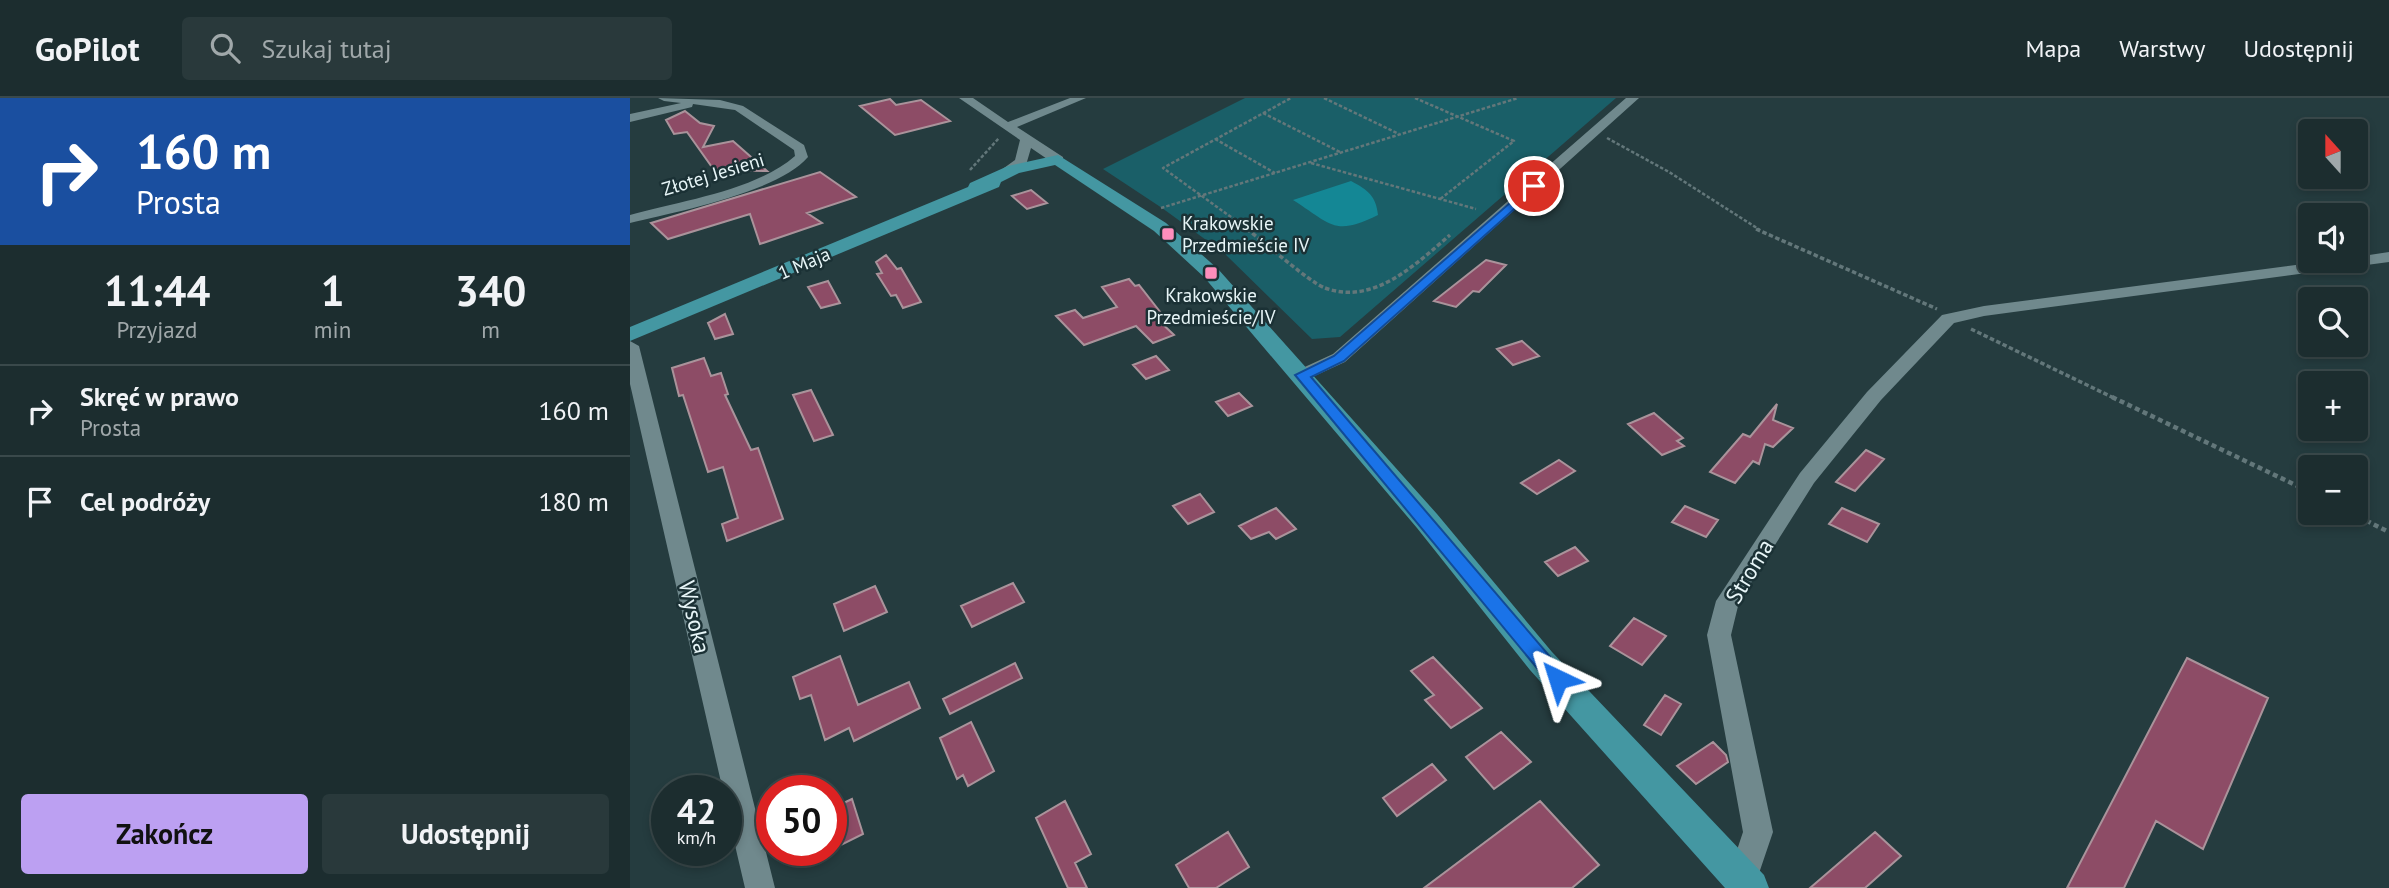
<!DOCTYPE html>
<html lang="pl">
<head>
<meta charset="utf-8">
<style>
	body { margin:0; font-family:"PT Sans",sans-serif; background:#29393b; color:#f1f3f6; height:100vh; display:flex; flex-direction:column; font-size:26px; white-space:nowrap }
	* { box-sizing:border-box; margin:0 }
	p { font-size:23px; color:#a0a8aa }
	.icon { flex:none; width:38px; height:38px; fill:none; stroke:currentColor; stroke-width:2; stroke-linecap:round; stroke-linejoin:round }
	.map { position:relative; flex:1; overflow:hidden }
	.drawer { display:flex; flex-direction:column; background:#1c2d2f; width:630px }
	.drawer>* { flex:none }
	.hud { background:#1a4fa0; color:#fff; overflow:hidden }
	.needle { width:46px; rotate:339deg }
	.controls { position:absolute; left:1668px; top:21px; display:grid; gap:14px }
	.controls a { display:grid; place-items:center; width:70px; height:70px; border-radius:7px; background:#1c2d2f; box-shadow:0 4px 10px #0003,0 0 0 2px #3a494b; font-size:35px }
	.speed { position:absolute; left:21px; top:677px; display:flex; gap:14px; font-size:35px; font-weight:700; text-align:center }
	.speed>* { display:grid; place-content:center; width:91px; height:91px; border-radius:50%; background:#1c2d2f; box-shadow:0 4px 10px #0003,0 0 0 2px #3a494b; line-height:1 }
	.speed small { font-size:18px; font-weight:400 }
	.speed .limit { border:10px solid #d22; background:#fff; color:#111 }
	.pin { position:absolute; display:grid; place-items:center; width:60px; height:60px; color:#fff; margin:-30px; border:4px solid #fff; border-radius:50%; box-shadow:0 2px 7px #0007 }
	.me { position:absolute; width:77px; margin:-38px; rotate:319deg; stroke-linejoin:round; filter:drop-shadow(0 0 5px #0008) }
	.turn { display:flex; align-items:center; gap:24px; height:147px; padding:0 21px; font-size:32px }
	.turn .icon { width:91px; height:91px; stroke-width:2.5 }
	.turn b { display:block; font-size:49px; line-height:60px }
	.eta { display:flex; justify-content:space-evenly; align-items:center; height:119px; text-align:center }
	.eta b { font-size:42px; font-weight:800; line-height:49px }
	.button { display:flex; gap:14px; margin-top:auto; padding:14px 21px }
	.button a { flex:1; height:80px; border-radius:7px; background:#bca0f2; color:#111; font-size:28px; font-weight:800; line-height:80px; text-align:center }
	.button a+a { background:#29393b; color:#f1f3f6 }
	ul { padding:0; list-style:none }
	li { display:flex; align-items:center; gap:21px; height:91px; padding:0 21px; border-top:2px solid #3a494b }
	li div { flex:1 }
	li b { display:block; font-size:26px }
	li em { font-style:normal }
	header { display:flex; align-items:center; gap:42px; box-sizing:border-box; height:98px; padding:0 35px; background:#1c2d2f; border-bottom:2px solid #3a494b }
	header strong { font-size:33px }
	nav { display:flex; gap:38px; margin-inline-start:auto; font-size:24px }
	.search { width:490px; height:63px; background:#29393b; display:flex; align-items:center; gap:18px; box-sizing:border-box; padding:0 24px; border-radius:7px; color:#a0a8aa; font-size:26px }
	main { display:flex; flex:1; min-height:0 }
	.map>svg:first-child { display:block }
	.green { fill:#1a5f68 }
	.water { fill:#148795 }
	.building { fill:#8d4c66; stroke:#aa939b; stroke-width:2 }
	.lines { fill:none; stroke-linecap:round; stroke-linejoin:round }
	.path-far2 { stroke:#63777a; stroke-width:2.5; stroke-dasharray:3.5 2; stroke-linecap:butt }
	.path-far1 { stroke:#63777a; stroke-width:3.5; stroke-dasharray:4.5 2.5; stroke-linecap:butt }
	.path { stroke:#63777a; stroke-width:4.5; stroke-dasharray:5 3.5; stroke-linecap:butt }
	.minor { fill:#70898d; fill-rule:evenodd }
	.major { fill:#4497a2; fill-rule:evenodd }
	.route { fill:#1a73e8; stroke:#114b97; stroke-width:2 }
	.poi-dot { fill:#fe8ebc; stroke:#1b3135; stroke-width:2.5 }
	.labels { text-anchor:middle; dominant-baseline:central; stroke-width:5; stroke-linejoin:round; paint-order:stroke }
	.far-street-label { font-size:19px; fill:#e7f5f7; stroke:#1b3135 }
	.far-poi-label { font-size:19px; fill:#e7f5f7; stroke:#1b3135; text-anchor:start }
	.street-label { font-size:23px; fill:#e7f5f7; stroke:#1b3135 }
</style>
</head>
<body>
<header>
<strong>GoPilot</strong>
<div class="search"><svg class="icon" aria-label="search" viewBox="0 0 24 24"><circle cx="10" cy="10" r="6"/><path d="M15 15l6 6"/></svg>Szukaj tutaj</div>
<nav><a>Mapa</a><a>Warstwy</a><a>Udostępnij</a></nav>
</header>
<main>
<section class="drawer">
<div class="hud">
<div class="turn"><svg class="icon" aria-label="right" viewBox="0 0 24 24"><path d="M7 20v-9h11M14 6l5 5-5 5"/></svg><div><b>160 m</b>Prosta</div></div>
</div>
<div class="eta">
<div><b>11:44</b><p>Przyjazd</p></div>
<div><b>1</b><p>min</p></div>
<div><b>340</b><p>m</p></div>
</div>
<ul>
<li><svg class="icon" aria-label="right" viewBox="0 0 24 24"><path d="M7 20v-9h11M14 6l5 5-5 5"/></svg><div><b>Skręć w prawo</b><p>Prosta</p></div><em>160 m</em></li>
<li><svg class="icon" aria-label="arrive" viewBox="0 0 24 24"><path d="M6 21V4h12l-3 4 3 4H6"/></svg><div><b>Cel podróży</b></div><em>180 m</em></li>
</ul>
<div class="button"><a>Zakończ</a><a>Udostępnij</a></div>
</section>
<div class="map">
<svg width="1759" height="790" viewBox="0 0 1759 790">
	<rect width="100%" height="100%" fill="#253c3f"/>
	<!-- green -->
	<path class="green" d="M615 0H986L710 239 682 241 594 155 532 110 473 71Z"/>
	<!-- water -->
	<path class="water" d="M721 83C738 92 746 98 748 117 704 139 701 126 663 102Z"/>
	<!-- building -->
	<path class="building" d="M260 1 266 7 291 2 320 23 265 37 230 8Z
		M55 13 70 25 84 28 73 49 103 43 137 73 84 72 57 34 44 36 36 22Z
		M190 74 226 99 177 115 192 125 130 146 120 116 38 141 21 125Z
		M401 92 417 105 397 111 382 98Z
		M256 157 267 171 271 170 291 204 273 210 266 197 261 198 247 176 252 175 246 164Z
		M856 162 876 167 849 194 843 193 826 209 804 203Z
		M499 181 505 188 509 187 531 215 524 218 544 237 523 245 506 228 454 247 426 218 445 212 453 220 487 209 472 189Z
		M198 183 210 205 191 210 178 189Z
		M95 216 103 236 85 241 78 225Z
		M892 243 909 258 883 267 867 251Z
		M526 258 539 272 516 281 503 267Z
		M74 260 81 278 91 275 98 296 95 297 121 352 128 350 153 421 97 443 92 426 108 420 93 369 78 374 53 297 49 298 42 270Z
		M181 292 203 337 184 343 163 297Z
		M609 295 622 308 598 318 586 304Z
		M1147 306 1143 322 1163 330 1143 349 1135 346 1129 366 1123 363 1105 385 1080 374 1113 336 1120 339Z
		M1024 315 1053 340 1047 343 1054 348 1032 357 998 326Z
		M1236 352 1254 361 1225 393 1206 384Z
		M929 362 945 373 907 396 891 385Z
		M570 396 584 414 558 426 543 408Z
		M1055 408 1088 422 1076 439 1042 424Z
		M646 410 666 431 646 441 639 434 621 441 609 428Z
		M1212 410 1249 426 1237 444 1199 426Z
		M945 449 958 463 928 478 915 464Z
		M383 485 394 504 342 529 331 508Z
		M245 488 257 514 214 533 204 506Z
		M1004 520 1036 538 1012 567 980 548Z
		M210 558 228 607 279 584 290 610 224 643 219 630 195 642 181 597 170 601 163 579Z
		M803 559 852 610 821 630 795 602 804 597 781 573Z
		M1557 560 1638 600 1573 751 1526 723 1494 790H1437Z
		M385 565 392 580 320 616 313 601Z
		M1035 597 1051 606 1031 637 1014 627Z
		M341 624 364 673 338 688 333 677 327 681 310 640Z
		M871 634 901 664 864 691 836 659Z
		M1083 644 1096 657 1098 664 1066 686 1047 668Z
		M802 666 816 682 767 718 753 700Z
		M222 701 233 736 201 752V711Z
		M435 703 461 756 445 765 457 790H438L406 720Z
		M910 703 969 767 942 790H794Z
		M598 734 619 769 586 790H559L546 767Z
		M1245 734 1271 758 1235 790H1180Z"/>
	<g class="lines">
		<!-- path-far2 -->
		<path class="path-far2" d="M694 0 769 36
			M785 0 884 43 809 102
			M633 15 710 54
			M977 40 1039 74 1130 132
			M585 41 645 75
			M681 65 846 111
			M340 72 369 40
			M531 110 888 0
			M619 132 533 70 661 0"/>
		<!-- path-far1 -->
		<path class="path-far1" d="M617 131C634 144 679 184 695 190 744 208 787 165 820 137
			M1126 131 1307 211
			M1341 231 1486 301"/>
		<!-- path -->
		<path class="path" d="M1482 299 1680 394
			M1721 415 1759 434"/>
		<!-- minor -->
		<path class="minor" d="M28 0 90 2 113 8 174 47 178 59C149 94 45 114 0 125V117C50 103 125 93 165 58L164 52 105 12 63 6 62 9 0 24V16L51 5 34 3Z
			M329 0H343L378 24 440 0H456L387 29 433 59V65H423L401 50 396 67 374 79 367 75 385 62 390 42Z
			M996 0H1009L715 264 678 281H666L663 277 666 273 703 256Z
			M1759 154V164L1354 218 1324 225 1251 302 1184 385 1109 504 1101 537 1143 734 1124 790H1100L1097 782 1113 734 1077 537 1086 503 1170 375 1237 294 1312 217 1354 208 1696 163H1726V159Z
			M0 243 9 248 145 790H115L96 709V693H93L0 286Z"/>
		<!-- major -->
		<path class="major" d="M428 57 536 125 588 171 807 416 922 554 1134 777 1139 790H1095L900 572 787 430 574 179 524 133 425 67 389 75 371 84 369 89 0 243V229L338 89 340 85 378 68Z"/>
	</g>
	<!-- route -->
	<path class="route" d="M904 84 909 88 908 90 714 263 681 279 934 575 937 581 934 587 928 589 921 587 665 277 704 258Z"/>
	<!-- markers -->
	<g class="poi-dot">
		<rect x="531" y="129" width="14" height="14" rx="3.5"/>
		<rect x="574" y="168" width="14" height="14" rx="3.5"/>
	</g>
	<g class="labels">
		<!-- far-street labels -->
		<g class="far-street-label">
			<text transform="translate(83 76) rotate(-17)">Złotej Jesieni</text>
			<text transform="translate(174 165) rotate(-23)">1 Maja</text>
		</g>
		<!-- far-poi labels -->
		<g class="far-poi-label">
			<text x="552" y="125">Krakowskie<tspan x="552" dy="22">Przedmieście IV</tspan></text>
			<text x="581" y="197" text-anchor="middle">Krakowskie<tspan x="581" dy="22">Przedmieście/IV</tspan></text>
		</g>
		<!-- street labels -->
		<g class="street-label">
			<text transform="translate(1119 473) rotate(-59)">Stroma</text>
			<text transform="translate(65 519) rotate(77)">Wysoka</text>
		</g>
	</g>
</svg>
<div class="controls">
<a><svg class="needle" viewBox="-14 -14 28 28"><path d="M0-13l5 13h-10z" fill="#e53935"/><path d="M0 13l5-13h-10z" fill="#a0a8aa"/></svg></a>
<a><svg class="icon" aria-label="sound" viewBox="0 0 24 24"><path d="M4 9h4l5-4v14l-5-4H4zM17 9q2 3 0 6"/></svg></a>
<a><svg class="icon" aria-label="search" viewBox="0 0 24 24"><circle cx="10" cy="10" r="6"/><path d="M15 15l6 6"/></svg></a>
<a>+</a>
<a>−</a>
</div>
<div class="speed"><div>42<small>km/h</small></div><div class="limit">50</div></div>
<div class="pin" style="left:904px;top:88px;background:#d93025"><svg class="icon" aria-label="arrive" viewBox="0 0 24 24"><path d="M6 21V4h12l-3 4 3 4H6"/></svg></div>
<svg class="me" style="left:928px;top:581px" viewBox="-20 -20 40 40"><path d="M0-17L14 15 0 8-14 15z" fill="#1a73e8" stroke="#fff" stroke-width="4"/></svg>
</div>
</main>
</body>
</html>
